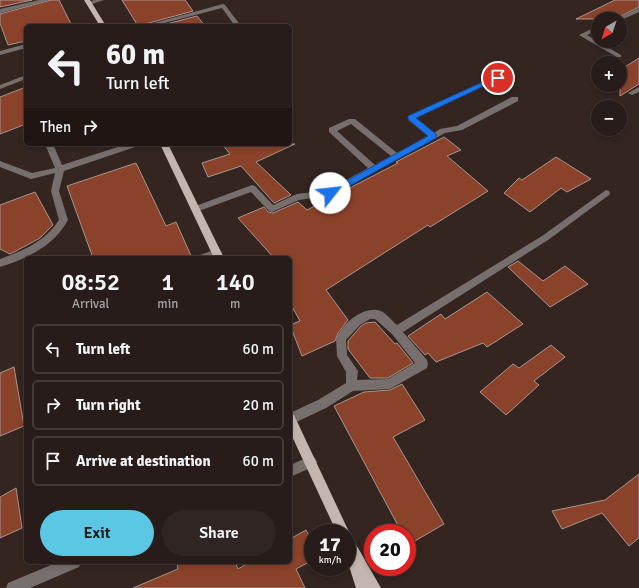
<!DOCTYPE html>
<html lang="en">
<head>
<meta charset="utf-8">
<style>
	body { margin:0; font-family:Signika,sans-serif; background:#2f2522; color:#f1f3f6; height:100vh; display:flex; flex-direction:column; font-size:15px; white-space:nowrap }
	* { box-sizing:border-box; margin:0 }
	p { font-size:13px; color:#a4a1a2 }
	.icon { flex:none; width:22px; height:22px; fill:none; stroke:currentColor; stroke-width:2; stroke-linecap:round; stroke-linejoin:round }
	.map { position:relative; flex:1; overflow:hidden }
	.sheet { position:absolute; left:24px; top:256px; width:268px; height:308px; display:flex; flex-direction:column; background:#271c19; border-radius:6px; box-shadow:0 2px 6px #0003,0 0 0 1px #433a38 }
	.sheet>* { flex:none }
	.hud { position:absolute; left:24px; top:24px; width:268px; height:122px; border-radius:6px; box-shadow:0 2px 6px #0003,0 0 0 1px #433a38; background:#271c19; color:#f1f3f6; overflow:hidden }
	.needle { width:26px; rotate:219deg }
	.buttons { position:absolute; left:591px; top:12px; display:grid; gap:8px }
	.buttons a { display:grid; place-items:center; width:36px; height:36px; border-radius:50%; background:#271c19; box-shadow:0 2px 6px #0003,0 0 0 1px #433a38; font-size:20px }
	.speed { position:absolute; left:304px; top:524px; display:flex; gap:8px; font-size:20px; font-weight:700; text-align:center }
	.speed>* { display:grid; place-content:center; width:52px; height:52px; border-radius:50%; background:#271c19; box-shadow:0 2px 6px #0003,0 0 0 1px #433a38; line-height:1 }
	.speed small { font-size:10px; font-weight:400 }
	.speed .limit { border:6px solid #d22; background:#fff; color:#111 }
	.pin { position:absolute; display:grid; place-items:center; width:34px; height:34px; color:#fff; margin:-17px; border:2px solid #fff; border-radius:50%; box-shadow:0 1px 4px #0007 }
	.me { position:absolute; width:44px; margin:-22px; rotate:61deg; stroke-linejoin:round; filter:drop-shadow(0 0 3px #0008) }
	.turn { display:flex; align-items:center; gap:14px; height:84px; padding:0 16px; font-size:18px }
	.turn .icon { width:52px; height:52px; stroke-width:2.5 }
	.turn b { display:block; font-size:28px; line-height:34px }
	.then { display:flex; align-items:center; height:38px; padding:0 16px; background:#0003; gap:8px; font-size:15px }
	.eta { display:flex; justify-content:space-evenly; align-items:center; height:68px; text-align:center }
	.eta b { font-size:24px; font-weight:600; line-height:28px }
	.cta { display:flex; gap:8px; margin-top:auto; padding:8px 16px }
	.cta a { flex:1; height:46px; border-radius:24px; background:#5ac8e5; color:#111; font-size:16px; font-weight:600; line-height:46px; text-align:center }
	.cta a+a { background:#2f2522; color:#f1f3f6 }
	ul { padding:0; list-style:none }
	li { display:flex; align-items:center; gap:12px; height:50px; margin:0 8px 6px; padding:0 8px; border:2px solid #433a38; border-radius:6px }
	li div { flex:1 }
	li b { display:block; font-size:15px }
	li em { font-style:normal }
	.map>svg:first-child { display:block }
	.building { fill:#8b422a; stroke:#a89590 }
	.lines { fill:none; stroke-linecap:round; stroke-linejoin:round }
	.minor { fill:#776f6d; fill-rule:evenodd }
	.major { fill:#c5b5b0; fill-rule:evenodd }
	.route { fill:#1a73e8; stroke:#114b97 }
</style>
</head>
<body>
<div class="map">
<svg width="639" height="588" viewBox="0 0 639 588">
	<rect width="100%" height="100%" fill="#342521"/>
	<!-- building -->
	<path class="building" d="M0 0H32L0 7Z
		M51 0H59L72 26H26V41L8 45 0 23V14Z
		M122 0H185L193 11 138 26Z
		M615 0H639V7L615 19H576Z
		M197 16 205 26H159Z
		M639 58V84L620 96V70Z
		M26 87V124L0 134V97Z
		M444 137 461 150 447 156 488 191 430 227 428 225 326 290 348 320 338 333 335 341 302 356 290 325 300 321 290 303V258H274L238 218 264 207 268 212 273 213 298 202 307 210 398 163 396 162Z
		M222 144H295L256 162 291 195 274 203 241 166 208 177 202 163 230 154Z
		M556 157 591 179 567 192 561 188 530 212 504 193 519 178 522 180Z
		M136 163 166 226 176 222 192 258H93L67 186Z
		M35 192 53 225 40 238 16 251 10 254 0 249V205Z
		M518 261 543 281 565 266 588 284 550 307 508 267Z
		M487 292 523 324 487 347 483 343 436 362 428 353 425 355 408 336 441 314 445 319Z
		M375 322 395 344 397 343 413 363 388 378H370L348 349V341L361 326 366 323Z
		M551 345 565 357 534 381 539 385 506 415 480 392 513 364 519 368Z
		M14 367 24 426 0 436V373Z
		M402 384 425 420 393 437 444 524 408 545 407 533H402L334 406 364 392 390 390Z
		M639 474V538L629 546 602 513 562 529 552 511 605 500Z
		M16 488 22 528 0 538V497Z
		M306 530 313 543V560L296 569 305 588H133L178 569 177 562H235L238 569 250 562H290V539Z"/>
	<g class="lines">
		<!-- minor -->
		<path class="minor" d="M39 0H50L0 13V9Z
			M94 0H104L89 5 86 3Z
			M223 4 225 5 241 26H235L222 8 153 26H143Z
			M639 8V12L621 20 616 19Z
			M598 26V30L587 35 621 55V57H617L579 35Z
			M26 44V48L0 55V51Z
			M26 75V79L0 89V85Z
			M498 75 500 76V78L416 118 434 133 440 129 457 126 512 97H518V101L462 130 445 133 333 195 299 200 272 212 269 211 251 192 196 212 192 209 193 207 252 185 255 186 273 205 297 194 328 190 368 168 329 132V128L349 119H355L397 153 428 136 408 120V116ZM351 124 391 156 375 165 337 131Z
			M639 87V92L632 95 628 93Z
			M45 144H53L62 165 127 144H139L138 146 64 171 59 191 68 220C54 246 28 258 0 267V259C23 251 46 241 59 220L51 191 55 173 31 179 0 167V161L32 173 55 168Z
			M606 190 609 191 610 193 609 195 548 240 403 332 427 360 428 364 427 368 390 389 353 391 326 408 290 425V413L318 400 346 383V372L337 356 336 339C342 325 360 308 377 310 384 310 392 321 397 325L542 236ZM370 319H375L392 334 415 363 388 379 357 380 358 371 347 355 346 340 360 325Z
			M217 249 220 250 222 253 220 256 214 258H198L200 255Z
			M311 456 315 458 317 462 315 466 290 477V465Z
			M58 562H81L79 567 30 588H6L8 583Z"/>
		<!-- major -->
		<path class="major" d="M84 0H90L106 26H100Z
			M160 144H168L224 258H214Z
			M290 413 294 415 350 534 381 588H356L348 563 350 558 347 552V533H337L290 432Z"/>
	</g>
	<!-- route -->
	<path class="route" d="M496 76 501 78 416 118 436 134V138L333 195H328V191L428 136 408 119V116Z"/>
</svg>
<div class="buttons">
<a><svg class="needle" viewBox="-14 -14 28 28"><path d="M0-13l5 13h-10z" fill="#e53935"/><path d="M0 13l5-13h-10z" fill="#a4a1a2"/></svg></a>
<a>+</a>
<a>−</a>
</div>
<div class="speed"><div>17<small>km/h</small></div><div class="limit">20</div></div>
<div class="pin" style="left:498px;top:78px;background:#d93025"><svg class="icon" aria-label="arrive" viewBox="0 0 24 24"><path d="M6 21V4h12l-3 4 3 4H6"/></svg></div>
<svg class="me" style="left:330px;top:193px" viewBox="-20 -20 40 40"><circle r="19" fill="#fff"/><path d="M0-13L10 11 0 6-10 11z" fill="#1a73e8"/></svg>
<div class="hud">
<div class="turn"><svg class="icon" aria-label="left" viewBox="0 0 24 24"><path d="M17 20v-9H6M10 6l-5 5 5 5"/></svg><div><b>60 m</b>Turn left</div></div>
<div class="then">Then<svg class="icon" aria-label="right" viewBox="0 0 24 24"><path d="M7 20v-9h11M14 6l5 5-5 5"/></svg></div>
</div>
<section class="sheet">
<div class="eta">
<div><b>08:52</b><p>Arrival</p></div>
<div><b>1</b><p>min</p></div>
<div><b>140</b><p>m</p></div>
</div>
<ul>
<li><svg class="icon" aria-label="left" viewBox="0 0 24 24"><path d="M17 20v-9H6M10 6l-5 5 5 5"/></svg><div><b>Turn left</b></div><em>60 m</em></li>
<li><svg class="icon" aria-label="right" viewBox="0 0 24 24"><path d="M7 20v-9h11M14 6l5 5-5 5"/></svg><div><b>Turn right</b></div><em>20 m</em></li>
<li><svg class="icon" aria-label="arrive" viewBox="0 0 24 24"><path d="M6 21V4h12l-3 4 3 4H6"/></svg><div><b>Arrive at destination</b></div><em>60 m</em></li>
</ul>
<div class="cta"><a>Exit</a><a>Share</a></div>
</section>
</div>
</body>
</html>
